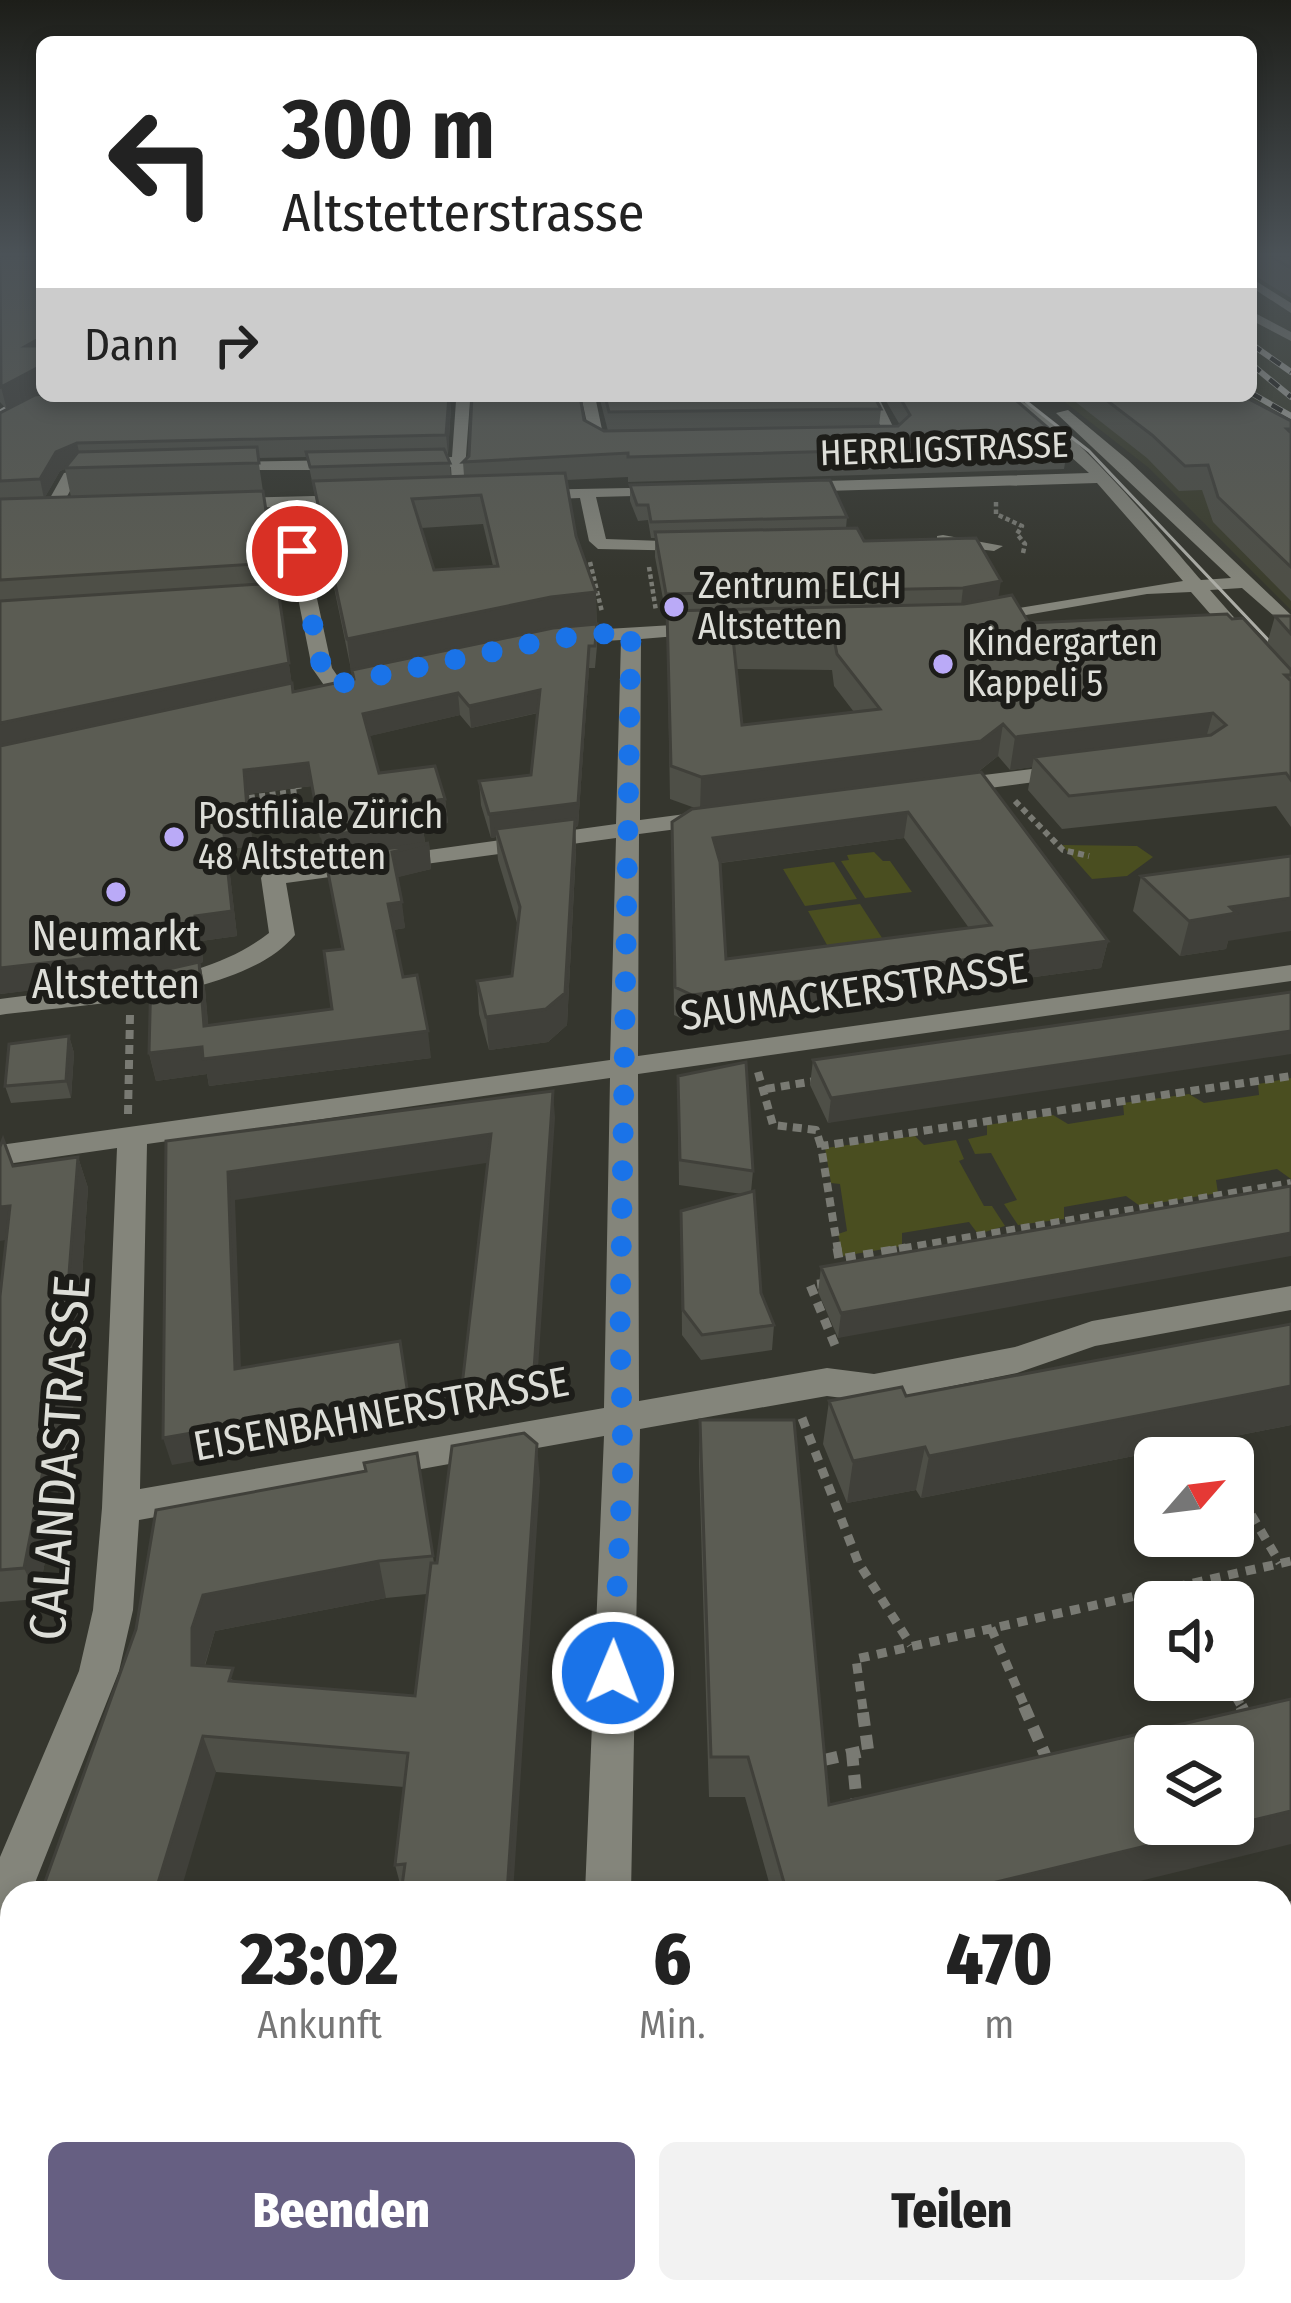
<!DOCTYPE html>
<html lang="de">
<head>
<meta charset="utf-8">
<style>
	body { margin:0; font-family:"Fira Sans Condensed",sans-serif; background:#f2f2f2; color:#222; height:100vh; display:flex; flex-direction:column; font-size:45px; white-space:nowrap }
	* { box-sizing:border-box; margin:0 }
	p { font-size:39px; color:#767676 }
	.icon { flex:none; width:66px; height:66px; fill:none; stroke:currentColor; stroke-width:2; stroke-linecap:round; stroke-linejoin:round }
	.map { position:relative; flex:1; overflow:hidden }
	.sheet { position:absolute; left:0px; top:1881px; width:1293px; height:423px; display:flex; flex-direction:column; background:#fff; border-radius:36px 36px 0 0; box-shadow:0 6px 18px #0003 }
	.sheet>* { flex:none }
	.hud { position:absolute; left:36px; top:36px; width:1221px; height:366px; border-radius:18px; box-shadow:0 6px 18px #0003; background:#fff; color:#222; overflow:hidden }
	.needle { width:78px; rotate:62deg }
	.fabs { position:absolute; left:1134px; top:1437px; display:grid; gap:24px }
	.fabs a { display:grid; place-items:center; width:120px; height:120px; border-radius:18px; background:#fff; box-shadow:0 6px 18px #0003; font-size:60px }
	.pin { position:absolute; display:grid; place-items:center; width:102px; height:102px; color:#fff; margin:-51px; border:6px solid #fff; border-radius:50%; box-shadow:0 3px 12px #0007 }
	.me { position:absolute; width:132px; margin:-66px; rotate:1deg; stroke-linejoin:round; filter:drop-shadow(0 0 9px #0008) }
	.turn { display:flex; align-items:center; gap:42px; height:252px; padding:0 48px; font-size:54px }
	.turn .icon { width:156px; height:156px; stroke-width:2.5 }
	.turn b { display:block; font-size:84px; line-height:102px }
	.then { display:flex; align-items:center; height:114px; padding:0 48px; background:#0003; gap:24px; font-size:45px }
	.eta { display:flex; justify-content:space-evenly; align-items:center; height:204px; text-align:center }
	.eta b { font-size:72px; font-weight:800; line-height:84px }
	.primary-button { display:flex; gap:24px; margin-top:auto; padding:24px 48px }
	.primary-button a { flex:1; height:138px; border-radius:18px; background:#665f82; color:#fff; font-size:48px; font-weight:800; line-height:138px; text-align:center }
	.primary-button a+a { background:#f2f2f2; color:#222 }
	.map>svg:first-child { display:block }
	.built { fill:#3c3e2e }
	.green { fill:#4a4e20 }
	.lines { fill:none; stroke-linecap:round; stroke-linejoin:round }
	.path-far4 { stroke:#797a73; stroke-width:4.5; stroke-dasharray:4.5 3; stroke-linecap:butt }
	.path-far3 { stroke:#797a73; stroke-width:6; stroke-dasharray:6 4.5; stroke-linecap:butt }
	.path-far2 { stroke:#797a73; stroke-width:8; stroke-dasharray:9 6; stroke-linecap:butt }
	.path-far1 { stroke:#797a73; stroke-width:9; stroke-dasharray:10 8; stroke-linecap:butt }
	.path { stroke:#797a73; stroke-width:12; stroke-dasharray:14 9; stroke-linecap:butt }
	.minor { fill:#84857b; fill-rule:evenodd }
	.tram { stroke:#acada6; stroke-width:3 }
	.rail-casing { stroke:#acada6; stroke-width:6 }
	.rail { stroke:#1d1d19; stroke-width:4.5; stroke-dasharray:12; stroke-linecap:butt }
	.wall { fill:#4e4f47; fill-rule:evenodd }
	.shaded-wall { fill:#40403a }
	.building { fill:#5b5c53; stroke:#40403a; stroke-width:3; fill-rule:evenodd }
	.route { stroke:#1a73e8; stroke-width:21; stroke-dasharray:0 37.8 }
	.poi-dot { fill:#baaaf7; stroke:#1d1d19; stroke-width:4.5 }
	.labels { text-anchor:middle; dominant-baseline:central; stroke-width:12; stroke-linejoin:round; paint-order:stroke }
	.far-street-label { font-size:36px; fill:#ddded8; stroke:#1d1d19 }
	.far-poi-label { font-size:36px; fill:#ddded8; stroke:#1d1d19; text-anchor:start }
	.poi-label { font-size:42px; fill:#ddded8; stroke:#1d1d19 }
	.street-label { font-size:42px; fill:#ddded8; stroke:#1d1d19 }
	.near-street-label { font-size:51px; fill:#ddded8; stroke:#1d1d19 }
</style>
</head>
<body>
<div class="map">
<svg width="1291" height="2303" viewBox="0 0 1291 2303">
	<rect width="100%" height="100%" fill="#35362e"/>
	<!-- built -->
	<path class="built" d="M1251 256H1291V610L1149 468 1057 396H1251Z"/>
	<!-- green -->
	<path class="green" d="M1062 845 1137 846 1153 857 1127 876 1092 879Z
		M874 852 883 861H890L912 892 865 898 841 861 849 860 847 855Z
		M834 862 857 899 805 906 783 869Z
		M860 904 886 944 831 952 808 911Z
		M1291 1078V1179L1277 1169 1216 1180 1218 1193 1140 1206 1126 1196 1064 1207V1219L1018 1225 1004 1204 1017 1200 991 1153 975 1154 968 1139 987 1135V1125L1053 1115 1068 1124 1124 1115 1123 1103 1189 1094 1204 1103 1259 1095 1258 1084Z
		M915 1136 924 1145 956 1140 964 1159 959 1161 984 1206H992L1005 1226 978 1234 969 1222 902 1233V1246L843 1256 838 1234 847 1231 840 1184 831 1183 825 1148Z"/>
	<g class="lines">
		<!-- path-far4 -->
		<path class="path-far4" d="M996 502V514L1022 526 1017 534 1025 544 1023 553
			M590 562 602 612
			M649 567 656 611"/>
		<!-- path-far3 -->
		<path class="path-far3" d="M249 798 299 791 298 784
			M1015 801 1063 850 1089 856"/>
		<!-- path-far2 -->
		<path class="path-far2" d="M758 1072 773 1125 816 1130 821 1146
			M766 1089 821 1080
			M128 1114 130 1015
			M838 1251 821 1146 1291 1076
			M888 1251 1291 1183"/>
		<!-- path-far1 -->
		<path class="path-far1" d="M837 1248 839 1259 906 1248
			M827 1283 810 1285 837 1350
			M802 1418 858 1562 911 1645
			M1203 1434 1217 1458
			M1233 1484 1280 1563
			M1174 1587 1182 1602
			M991 1628 1026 1709
			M1226 1680 1243 1709
			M863 1709 856 1659 1291 1561"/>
		<!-- path -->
		<path class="path" d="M1024 1706 1049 1764
			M1241 1706 1246 1715
			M852 1752 857 1805
			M824 1760 868 1750 862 1706"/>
		<!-- minor -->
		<path class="minor" d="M1251 278 1291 303V313L1251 287Z
			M1251 311 1291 332V341L1251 320Z
			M407 396H504L470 401 464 483H452L451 467 411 468 403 463 411 458 452 457 456 401 413 402Z
			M581 396H595L604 439 621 442V448L592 445Z
			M864 396H878L901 443 869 444V438L886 436Z
			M1003 396C1052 396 1165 540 1201 580L1231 578 1056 413 1068 410 1128 460 1291 615V631L1242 588 1210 590 1291 682V700L1284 698 1191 592 1147 594 975 624 973 620 982 614 1183 581 1097 483 792 492 784 487 792 482 1089 473Z
			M219 462 345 460 353 465 345 470H213V464Z
			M105 466 111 468V474L76 480 59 511H47L45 507 64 473Z
			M678 487V493L672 495 596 497 606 539 691 542 697 543V551L598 549 589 541 580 498 528 500 520 495 528 490Z
			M354 495 362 500 360 503 297 506 332 668 343 684 333 690 326 688 312 668 298 598 239 602 230 596 239 590 296 587 281 507 228 508 220 503 228 498Z
			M943 535 1003 546 994 551 937 544V536Z
			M706 623 716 629 713 633 641 639 640 820 708 811 720 818 708 825 639 834 638 1056 1291 965V981L638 1074 639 1401 827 1368 874 1374 1015 1347 1092 1321 1291 1286V1310L1095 1346 1017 1373 874 1402 827 1396 640 1429 631 1893H585L604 1436 139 1520 133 1610 119 1671 31 1893H12V1930L0 1935V1857L79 1671 93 1610 102 1508 117 1148 0 1165V1145L610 1060 616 838 286 883 295 935C241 1000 80 1004 0 1015V999C87 987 197 989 269 933L261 878 264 873 616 824 621 640 557 644 547 638 557 632ZM610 1078 604 1408 140 1489 147 1144Z
			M1071 764 1079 766V776L952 793 941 786 952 779Z
			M1291 1901V1949L1281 1953V1905Z
			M1291 1977V2025L1281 2028V1980Z
			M1291 2068V2164L1281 2162V2071Z
			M285 2292H376L371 2303H281Z
			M571 2292H625L624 2303H570Z
			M1007 2292H1061L1065 2303H1011Z"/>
		<!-- tram -->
		<path class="tram" d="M1019 396 1089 451 1291 664
			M0 411 42 385"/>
		<!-- rail casing -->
		<g class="rail-casing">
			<path id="rail" d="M1251 344 1291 372
				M1251 364 1291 397
				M1251 393 1291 416"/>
		</g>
		<!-- rail -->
		<use href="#rail" class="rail"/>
	</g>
	<!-- wall -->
	<path class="wall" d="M0 256H42V390L9 408 451 406 448 454H446L450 463 451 477 464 476 463 462 584 420 604 431H608L599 396H874L881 409 879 426 900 425 883 396H1011L1068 445 1064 469 628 482V477L566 480 576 536 596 592 597 646 595 668H589L578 826 575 827 576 850 567 1025 548 1042 489 1050 479 1014 477 981 512 976 518 926 498 860 496 837 491 838 481 805 479 781 531 775 538 713 471 728 460 715 369 736 379 773 445 799 448 823 423 826 425 844 429 843 431 869 397 877 405 928 393 930 403 977 431 1058 209 1086 207 1074 156 1081 149 1053 151 975 0 994V413L7 410 0 402ZM307 457 353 679 293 692 258 458ZM65 469 71 497H45L60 471ZM483 524 493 566 434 570 421 528ZM312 786 342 949 332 1009 208 1025 205 989 200 963 203 962 201 941 237 936 227 849 252 846 249 794Z
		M1251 256H1291V298L1251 273Z
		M1068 396H1243L1291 421V601L1213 522 1202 490 1179 491 1147 458Z
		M630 485 847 517 846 528 864 541 999 598 1029 623 1232 619 1267 644 1275 616H1291V827L1276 806 1062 829 1028 790 1032 767 1010 770 998 756 978 772 1108 941 1101 968 691 1023 674 1015 672 848 695 808 670 799 667 620 655 557V538H651L648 520 638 521 630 501ZM736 669 832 670 834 686 854 712 742 725ZM904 838 969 928 726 959 721 863Z
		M1141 876 1228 941 1226 949 1180 956 1133 911Z
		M1291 992 828 1123 810 1085 813 1060Z
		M69 1036 74 1053 71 1098 11 1103 5 1086Z
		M678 1100 753 1171 751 1192 761 1293 774 1325 772 1350 701 1360 682 1335 681 1211 742 1194 679 1185Z
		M78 1157 88 1188 73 1409 38 1599 0 1602V1296L13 1166Z
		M1291 1186 838 1338 818 1292 821 1267Z
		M1291 1324V1425L921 1498 916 1490 847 1503 823 1444 829 1401 906 1396Z
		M700 1420 829 1805 1091 1893H772L745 1797H709L699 1462Z
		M417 1453 434 1563H437L540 1481 402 1891 395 1865 404 1787 216 1772 136 1629 365 1471ZM427 1594 415 1696 237 1682 205 1666 215 1631 386 1598Z
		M12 1974V2246L0 2245V2007Z"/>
	<!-- shaded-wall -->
	<path class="shaded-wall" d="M42 337V361L26 346Z
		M37 368 42 390 7 410 1 387Z
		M449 396 451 406 448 454 446 435Z
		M77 443 81 461 60 471 44 499 40 479 56 452Z
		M1001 581 997 607 960 614 963 588Z
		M277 583 292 685 0 747V723Z
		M596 592V624L552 629 351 672 347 639 551 597Z
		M589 646V668L578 826 575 827 576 850 567 1025 548 1042 489 1050 486 1017 546 1009 575 827 496 829V837L491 838 489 814 578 803Z
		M540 690 541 712 471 728 469 706Z
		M458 693 460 715 366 737 363 714Z
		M1213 713 1204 745 1034 757 1032 767 1010 770 1015 737Z
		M1003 724 998 756 975 774 700 811 701 777Z
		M308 763 312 786 249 794 252 846 227 849 237 936 201 941 203 962 200 963 205 989 211 1053 204 1026 199 963 139 978 0 994V968L195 916 223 825 244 770Z
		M445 799 448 823 423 826 425 844 429 843 431 869 395 878 325 860 321 836 417 803Z
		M908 812 904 838 712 864 713 838Z
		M1291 898V931L1228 941 1226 949 1180 956 1189 921 1230 907Z
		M402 902 405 928 392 930 388 904Z
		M1108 941 1101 968 691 1023 692 995Z
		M428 1031 431 1058 209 1086 207 1074 156 1081 149 1053 202 1047Z
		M1291 1031V1054L828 1123 831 1098Z
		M69 1036 74 1053 71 1098 66 1081Z
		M553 1091 555 1118 536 1398 465 1414 462 1386Z
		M491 1134 493 1162 235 1200 242 1397 235 1369 228 1172Z
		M78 1157 88 1188 73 1409 38 1599 24 1568Z
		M10 1206 22 1237 0 1241V1207Z
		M1291 1233V1256L838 1338 841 1313Z
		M1291 1386V1425L921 1498 929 1456Z
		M408 1395 412 1422 172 1465 163 1438Z
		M537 1444 540 1481 513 1893H507Z
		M925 1447 916 1490 847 1503 853 1461Z
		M379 1561 386 1598 215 1631 205 1664V1701L192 1665V1628L203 1595Z
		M203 1736 216 1772 180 1893H155Z
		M1291 1811V1844L1091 1893H951Z"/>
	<!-- building -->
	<path class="building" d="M0 256H42V337L26 346H42V369L37 368 1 387Z
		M1270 256H1291V268Z
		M42 394V396H449L446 435 77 443 56 452 40 479 0 481V413L35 395Z
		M472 396H580L584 420 604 431 898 426 910 415 899 396H1011L1068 445 628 457V453L463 462 469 456Z
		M605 396H874L881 409 609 412Z
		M1101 396H1243L1291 421V429H1287L1291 433V567L1218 497 1208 465 1185 466 1152 435Z
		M257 447 259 463 65 468 78 452Z
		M444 449 450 463 310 467 306 452Z
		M565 473 576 536 596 592 551 597 347 639 313 481ZM481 495 498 566 434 570 412 499Z
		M830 480 847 517 651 522 648 505H637L630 485Z
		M263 491 274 563 0 580V499Z
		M857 528 864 541 976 538 1001 581 963 588 666 594 655 532Z
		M277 583 289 663 0 723V601Z
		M1012 595 1029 623 1227 614 1232 619 1243 618 1291 670V675H1285L1291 681V780L1286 773 1069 796 1034 757 1211 735 1226 725 1213 713 1015 737 1003 724 981 741 701 777 671 766 667 611 964 604ZM733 638 834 639 837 654 880 709 742 725Z
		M1275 616H1291V634Z
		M597 624 595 646H589L578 803 489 814 479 781 531 775 540 690 469 706 458 693 363 714 379 773 435 766 445 799 417 803 422 823 321 836 308 763 244 770 248 821 223 825 232 911 195 916 197 937 133 953 0 968V746L292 683 293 692 354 679 352 670 553 628Z
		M981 772 1108 941 692 995 675 987 672 822 692 809ZM908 812 991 925 726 959 720 862 713 838Z
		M575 819 565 993 546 1009 486 1017 477 981 512 976 520 907 496 829Z
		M429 843 392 852 402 902 388 904 403 977 417 975 428 1031 203 1059 202 1047 149 1053 151 973 199 962 204 1026 332 1009 324 951 343 949 325 857Z
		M1291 856V898L1230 907 1236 913 1189 921 1141 876Z
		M1291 992V1031L831 1098 813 1060Z
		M69 1036 66 1081 5 1086 9 1044Z
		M746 1062 753 1171 680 1160 678 1076Z
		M553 1091 534 1370 462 1386 491 1134 228 1172 235 1369 400 1341 408 1395 163 1438 166 1141Z
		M3 1139 13 1166 78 1157 61 1378 24 1568 0 1570V1296L10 1206 0 1207V1147Z
		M1291 1186V1233L841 1313 821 1267Z
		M754 1191 761 1293 774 1325 702 1335 683 1310 681 1211Z
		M1291 1324V1386L929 1456 925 1447 853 1461 829 1401 902 1387 906 1396Z
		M700 1420H794L829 1805 1291 1699V1811L951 1893H787L748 1757H711ZM1155 1746H1233V1824H1155Z
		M524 1433 537 1444 507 1893H401L405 1864 395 1865 408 1753 203 1736 155 1893H41L136 1629 156 1510 366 1471 364 1463 417 1453 433 1556 379 1561 203 1595 192 1628V1665L233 1668 229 1681 415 1696 431 1563H437L452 1446Z
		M12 1974V2224L0 2222V2007Z
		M1291 2277V2303H1215L1216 2299 1240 2292H1281V2280Z
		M812 2292H1000L1003 2303H773Z"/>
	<!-- sky -->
	<linearGradient id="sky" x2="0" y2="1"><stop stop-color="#1d1e19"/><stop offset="0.44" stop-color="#4b5257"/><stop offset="1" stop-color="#4b5257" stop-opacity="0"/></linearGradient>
	<rect width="1291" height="578" fill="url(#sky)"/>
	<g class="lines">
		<!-- route -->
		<path class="route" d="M297 551 322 668 333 685 553 639 631 631 620 1330 623 1463 613 1673"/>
	</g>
	<!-- markers -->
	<g class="poi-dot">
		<circle cx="674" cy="607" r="12"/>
		<circle cx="943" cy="664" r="12"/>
		<circle cx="174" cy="837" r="12"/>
		<circle cx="116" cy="892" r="12"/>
	</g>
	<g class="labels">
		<!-- far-street labels -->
		<g class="far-street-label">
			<text transform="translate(944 449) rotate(-2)">HERRLIGSTRASSE</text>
		</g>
		<!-- far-poi labels -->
		<g class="far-poi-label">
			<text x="698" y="586">Zentrum ELCH<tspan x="698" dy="41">Altstetten</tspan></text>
			<text x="967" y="643">Kindergarten<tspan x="967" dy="41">Kappeli 5</tspan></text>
			<text x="198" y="816">Postfiliale Zürich<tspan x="198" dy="41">48 Altstetten</tspan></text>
		</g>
		<!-- poi labels -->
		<g class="poi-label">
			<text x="116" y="936">Neumarkt<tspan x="116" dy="48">Altstetten</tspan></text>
		</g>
		<!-- street labels -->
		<g class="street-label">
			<text transform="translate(854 992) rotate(-8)">SAUMACKERSTRASSE</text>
			<text transform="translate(381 1414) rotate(-10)">EISENBAHNERSTRASSE</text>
		</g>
		<!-- near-street labels -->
		<g class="near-street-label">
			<text transform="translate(60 1458) rotate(-86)">CALANDASTRASSE</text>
		</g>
	</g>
</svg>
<div class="fabs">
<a><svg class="needle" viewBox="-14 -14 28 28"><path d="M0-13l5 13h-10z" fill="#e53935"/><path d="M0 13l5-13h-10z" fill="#767676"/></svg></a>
<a><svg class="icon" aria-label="sound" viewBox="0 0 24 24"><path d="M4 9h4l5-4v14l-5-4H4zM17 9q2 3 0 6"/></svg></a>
<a><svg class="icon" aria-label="layers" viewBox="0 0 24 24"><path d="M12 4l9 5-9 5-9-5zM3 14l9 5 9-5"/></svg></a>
</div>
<div class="pin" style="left:297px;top:551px;background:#d93025"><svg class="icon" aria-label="arrive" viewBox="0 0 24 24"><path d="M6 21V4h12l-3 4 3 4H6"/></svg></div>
<svg class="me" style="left:613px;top:1673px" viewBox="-20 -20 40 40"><circle r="17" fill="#1a73e8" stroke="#fff" stroke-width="3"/><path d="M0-11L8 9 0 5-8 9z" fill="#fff"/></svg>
<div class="hud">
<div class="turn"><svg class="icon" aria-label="left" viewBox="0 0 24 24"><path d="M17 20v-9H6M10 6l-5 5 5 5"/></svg><div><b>300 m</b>Altstetterstrasse</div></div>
<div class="then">Dann<svg class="icon" aria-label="right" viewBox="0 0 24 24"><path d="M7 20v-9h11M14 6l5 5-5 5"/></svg></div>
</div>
<section class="sheet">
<div class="eta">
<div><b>23:02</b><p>Ankunft</p></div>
<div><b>6</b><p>Min.</p></div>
<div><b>470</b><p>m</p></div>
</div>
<div class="primary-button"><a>Beenden</a><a>Teilen</a></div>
</section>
</div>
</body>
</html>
